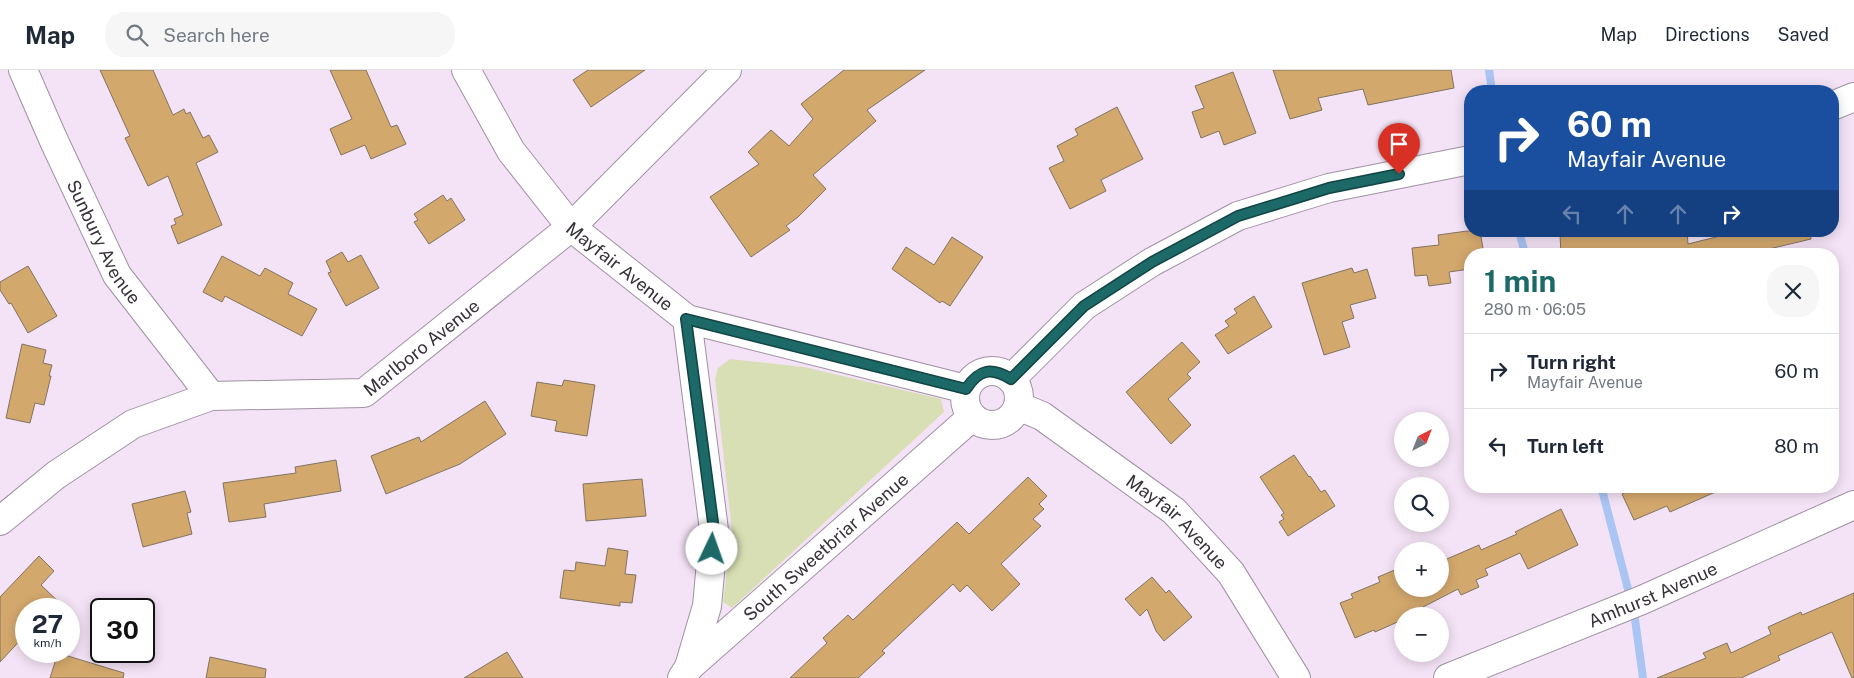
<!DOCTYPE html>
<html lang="en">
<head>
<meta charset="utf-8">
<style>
	body { margin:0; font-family:"Public Sans",sans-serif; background:#f6f6f7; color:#1f2937; height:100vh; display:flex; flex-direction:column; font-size:19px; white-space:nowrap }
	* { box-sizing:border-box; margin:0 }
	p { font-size:16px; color:#747a83 }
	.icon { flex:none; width:28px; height:28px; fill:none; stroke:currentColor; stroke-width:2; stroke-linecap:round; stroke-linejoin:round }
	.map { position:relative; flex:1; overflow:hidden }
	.panel { position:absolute; left:1464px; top:178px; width:375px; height:245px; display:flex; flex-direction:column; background:#fff; border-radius:20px; box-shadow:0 2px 12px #0003 }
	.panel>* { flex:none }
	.guide { position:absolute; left:1464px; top:15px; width:375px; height:152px; border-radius:20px; box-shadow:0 2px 12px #0003; background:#1a4fa0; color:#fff; overflow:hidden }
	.needle { width:32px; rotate:42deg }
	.fabs { position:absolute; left:1394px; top:342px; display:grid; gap:10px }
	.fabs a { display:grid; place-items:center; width:55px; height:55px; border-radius:50%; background:#fff; box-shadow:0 2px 12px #0003; font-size:25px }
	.speed { position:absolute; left:15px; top:528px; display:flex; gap:10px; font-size:25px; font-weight:700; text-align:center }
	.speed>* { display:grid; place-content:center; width:65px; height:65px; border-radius:50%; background:#fff; box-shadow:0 2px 12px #0003; line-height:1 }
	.speed small { font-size:12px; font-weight:400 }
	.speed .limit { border:2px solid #111; border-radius:8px; background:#fff; color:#111 }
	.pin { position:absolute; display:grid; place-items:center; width:42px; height:42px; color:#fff; margin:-51px -21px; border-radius:50% 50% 50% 0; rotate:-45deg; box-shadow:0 0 5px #0007 }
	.pin .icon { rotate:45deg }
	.me { position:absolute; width:55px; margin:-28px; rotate:3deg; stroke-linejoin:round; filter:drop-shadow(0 0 4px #0008) }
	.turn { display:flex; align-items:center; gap:18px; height:105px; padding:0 20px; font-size:22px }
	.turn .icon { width:65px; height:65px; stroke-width:2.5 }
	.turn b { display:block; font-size:35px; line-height:42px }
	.lanes { display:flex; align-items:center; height:48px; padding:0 20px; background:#0003; justify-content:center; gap:25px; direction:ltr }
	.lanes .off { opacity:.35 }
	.round { display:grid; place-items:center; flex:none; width:52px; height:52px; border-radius:20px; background:#f6f6f7 }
	.headline { display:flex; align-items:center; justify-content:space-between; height:85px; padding:0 20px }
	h1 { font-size:30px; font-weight:700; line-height:38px; color:#1c6968 }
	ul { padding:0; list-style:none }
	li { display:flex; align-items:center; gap:15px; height:75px; padding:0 20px; border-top:1px solid #e0e1e3 }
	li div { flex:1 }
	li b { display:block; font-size:19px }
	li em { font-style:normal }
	header { display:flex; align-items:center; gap:30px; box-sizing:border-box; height:70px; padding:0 25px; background:#fff; border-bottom:1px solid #e0e1e3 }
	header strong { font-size:24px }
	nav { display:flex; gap:28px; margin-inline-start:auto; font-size:18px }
	.search { width:350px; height:45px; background:#f6f6f7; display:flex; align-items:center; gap:12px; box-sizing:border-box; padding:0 18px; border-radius:20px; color:#747a83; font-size:19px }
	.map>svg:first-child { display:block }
	.green { fill:#d9dfb4 }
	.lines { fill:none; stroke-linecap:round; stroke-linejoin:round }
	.stream { stroke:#aac4f4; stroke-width:8 }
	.building { fill:#d3a86d; stroke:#817361 }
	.minor-casing { stroke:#a091a3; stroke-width:30 }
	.minor { stroke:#fff; stroke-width:28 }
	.route-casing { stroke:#124444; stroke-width:12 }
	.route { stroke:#1c6968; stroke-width:9 }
	.labels { text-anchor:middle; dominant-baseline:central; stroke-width:4.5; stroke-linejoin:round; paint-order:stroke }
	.street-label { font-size:18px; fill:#373138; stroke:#fff }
</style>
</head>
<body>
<header>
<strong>Map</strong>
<div class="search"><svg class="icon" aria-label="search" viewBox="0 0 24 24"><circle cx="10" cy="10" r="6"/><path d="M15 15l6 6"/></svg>Search here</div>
<nav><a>Map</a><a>Directions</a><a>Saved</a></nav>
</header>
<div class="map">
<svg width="1854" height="608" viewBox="0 0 1854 608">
	<rect width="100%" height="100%" fill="#f4e3f6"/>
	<!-- green -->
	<path class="green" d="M730 289 804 297 941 329 944 342 732 538 723 532 732 461 715 309 718 298Z"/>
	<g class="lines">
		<!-- stream -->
		<path class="stream" d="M1489 0 1492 21
			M1519 161 1525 184
			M1601 416 1634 542 1643 608"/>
	</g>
	<!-- building -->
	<path class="building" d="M100 0H153L173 45 184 39 186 44 190 42 203 68 209 65 218 82 196 93 222 155 178 174 171 156 176 154 174 149 183 145 168 106 148 116 125 68 130 66Z
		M330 0H366L391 57 397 55 406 74 371 89 365 75 341 85 330 59 352 49Z
		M588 0H645L591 37 573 10Z
		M844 0H925L867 40 876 51 813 105 826 119 798 147 786 156 790 160 751 187 710 127 759 94 748 82 771 60 789 76 813 49 801 34Z
		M1273 0H1451L1454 18 1368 35 1363 19 1318 28 1322 40 1290 49Z
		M1233 2 1256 63 1224 75 1219 61 1201 68 1192 42 1204 38 1195 16Z
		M1117 37 1143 89 1101 110 1106 121 1070 139 1049 98 1064 91 1057 76 1078 65 1075 59Z
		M443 125 447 131 451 128 465 150 429 174 414 152 418 150 414 144Z
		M1467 161H1480L1484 184H1470V199L1449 202 1451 213 1429 216 1427 205 1415 206 1412 178 1439 175 1438 165Z
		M1618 161H1687L1688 174 1740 161H1810L1811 169 1748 184H1561L1560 164Z
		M952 167 983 187 950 236 942 231 940 233 892 199 906 177 934 195Z
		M342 182 348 192 361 185 379 218 346 236 328 203 331 202 326 191Z
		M222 186 260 206 265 198 293 213 288 224 317 239 302 266 225 226 222 232 203 222Z
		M28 196 57 246 28 263 11 233 9 234 0 220V212Z
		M1352 198 1354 203 1367 199 1376 228 1350 235 1354 248 1342 252 1350 277 1324 285 1302 213Z
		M1254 226 1272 257 1228 284 1215 265 1229 256 1225 251 1237 243 1234 239Z
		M1182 272 1200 292 1187 304 1191 308 1168 329 1191 355 1171 374 1126 322Z
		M22 274 46 280 43 293 52 295 49 306H51L44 335 35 333 30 353 6 348Z
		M564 310 595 315 587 366 555 361 557 351 531 346 537 312 562 316Z
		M485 331 506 364 460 394 386 424 371 386 419 367 421 372Z
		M1294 385 1309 407 1310 406 1321 422 1325 420 1335 436 1288 466 1279 452 1284 449 1281 445 1284 443 1260 407Z
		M336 390 341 421 264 434 266 447 229 452 223 413 296 403 295 397Z
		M1028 407 1047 426 1039 434 1044 439 1033 449 1041 456 1001 494 1020 514 992 541 967 515 960 522 953 514 882 581 885 583 858 608H790L827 573 823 568 848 545 853 550 957 452 969 464Z
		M642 409 646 446 586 451 583 414Z
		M1639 416H1729L1670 442 1667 436 1634 450 1622 424Z
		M185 421 191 442 187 443 192 464 143 477 132 434Z
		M1561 439 1578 475 1528 499 1520 483 1485 499 1488 505 1476 510 1479 517 1461 525 1458 519 1423 537 1427 546H1402V550L1375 562 1374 560 1355 568 1340 533 1353 528 1351 524 1380 512 1378 507 1402 497V519H1440V492L1479 475 1481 480 1517 464 1515 462Z
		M608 478 628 481 625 504 636 505 632 533 620 532V536L560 528 564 500 575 501 576 492 605 496Z
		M39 486 54 501 41 515 66 539H26V564L0 592V527Z
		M1152 507 1166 523 1169 520 1192 547 1164 571 1156 561 1147 539 1140 546 1125 529Z
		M1854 523V608H1852L1832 562 1778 586 1780 590 1741 608H1657L1706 588 1703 583 1727 573 1731 583 1771 564 1768 557 1801 542 1802 545Z
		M507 582 523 608H464Z
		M58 583 124 603 123 608H50Z
		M210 587 266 599 265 608H206Z"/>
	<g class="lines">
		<!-- minor casing -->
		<g class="minor-casing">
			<g id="minor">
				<path id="s1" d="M23 0 54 71 117 205 211 326"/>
				<path id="s2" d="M466 0 511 81 571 157 687 249 966 319"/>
				<path d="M1832 36 1854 27"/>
				<path d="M687 249 714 460 707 536 689 597"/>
				<circle cx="992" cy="328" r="27"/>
				<path d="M1011 309 1084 236 1152 192 1238 146 1329 118 1470 90"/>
				<path id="s3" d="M1018 336 1042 346 1174 441 1231 503 1296 608"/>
				<path id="s4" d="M0 451 56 405 133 354 211 326 364 323 571 157 727 0"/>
				<path id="s5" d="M682 608 689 597 972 347"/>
				<path id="s6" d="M1448 608 1642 530 1854 435"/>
			</g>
		</g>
		<!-- minor -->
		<use href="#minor" class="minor"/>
	</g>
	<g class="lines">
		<!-- route casing -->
		<g class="route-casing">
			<path id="route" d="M712 479 714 460 686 249 966 319C979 299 991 297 1011 309L1084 236 1152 192 1238 146 1329 118 1399 104"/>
		</g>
		<!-- route -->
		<use href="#route" class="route"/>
	</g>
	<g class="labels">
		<!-- street labels -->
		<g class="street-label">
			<text stroke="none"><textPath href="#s1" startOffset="190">Sunbury Avenue</textPath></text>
			<text stroke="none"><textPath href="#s2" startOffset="252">Mayfair Avenue</textPath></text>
			<text stroke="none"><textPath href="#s4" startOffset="474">Marlboro Avenue</textPath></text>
			<text stroke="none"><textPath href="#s3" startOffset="198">Mayfair Avenue</textPath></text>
			<text stroke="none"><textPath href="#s5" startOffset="195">South Sweetbriar Avenue</textPath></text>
			<text stroke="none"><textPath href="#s6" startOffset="221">Amhurst Avenue</textPath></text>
		</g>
	</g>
</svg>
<div class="fabs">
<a><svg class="needle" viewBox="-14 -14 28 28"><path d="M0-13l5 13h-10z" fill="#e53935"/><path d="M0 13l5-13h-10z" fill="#747a83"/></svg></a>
<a><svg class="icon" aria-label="search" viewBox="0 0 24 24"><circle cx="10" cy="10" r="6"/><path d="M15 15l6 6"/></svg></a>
<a>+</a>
<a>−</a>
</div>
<div class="speed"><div>27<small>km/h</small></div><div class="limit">30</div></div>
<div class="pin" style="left:1399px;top:104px;background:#d93025"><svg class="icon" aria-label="arrive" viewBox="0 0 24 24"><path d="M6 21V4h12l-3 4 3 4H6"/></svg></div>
<svg class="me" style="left:712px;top:479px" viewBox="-20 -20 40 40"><circle r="19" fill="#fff"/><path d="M0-13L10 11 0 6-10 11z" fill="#1c6968"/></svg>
<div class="guide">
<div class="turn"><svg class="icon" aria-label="right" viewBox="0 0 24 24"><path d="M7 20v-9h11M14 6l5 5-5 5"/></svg><div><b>60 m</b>Mayfair Avenue</div></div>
<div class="lanes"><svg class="icon off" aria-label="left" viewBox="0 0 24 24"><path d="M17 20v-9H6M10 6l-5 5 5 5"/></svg><svg class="icon off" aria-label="ahead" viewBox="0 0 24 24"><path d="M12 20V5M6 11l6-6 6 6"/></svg><svg class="icon off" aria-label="ahead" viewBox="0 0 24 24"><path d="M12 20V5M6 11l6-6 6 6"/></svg><svg class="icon" aria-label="right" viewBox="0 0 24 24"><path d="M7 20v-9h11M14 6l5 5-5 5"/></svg></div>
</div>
<section class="panel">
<div class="headline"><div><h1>1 min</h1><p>280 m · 06:05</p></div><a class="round"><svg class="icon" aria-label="close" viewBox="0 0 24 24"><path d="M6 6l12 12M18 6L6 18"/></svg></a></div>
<ul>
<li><svg class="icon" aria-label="right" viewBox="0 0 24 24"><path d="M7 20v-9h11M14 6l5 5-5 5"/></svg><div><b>Turn right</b><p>Mayfair Avenue</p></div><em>60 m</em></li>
<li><svg class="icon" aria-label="left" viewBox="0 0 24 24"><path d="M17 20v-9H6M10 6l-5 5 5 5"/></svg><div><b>Turn left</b></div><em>80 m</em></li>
</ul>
</section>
</div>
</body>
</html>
